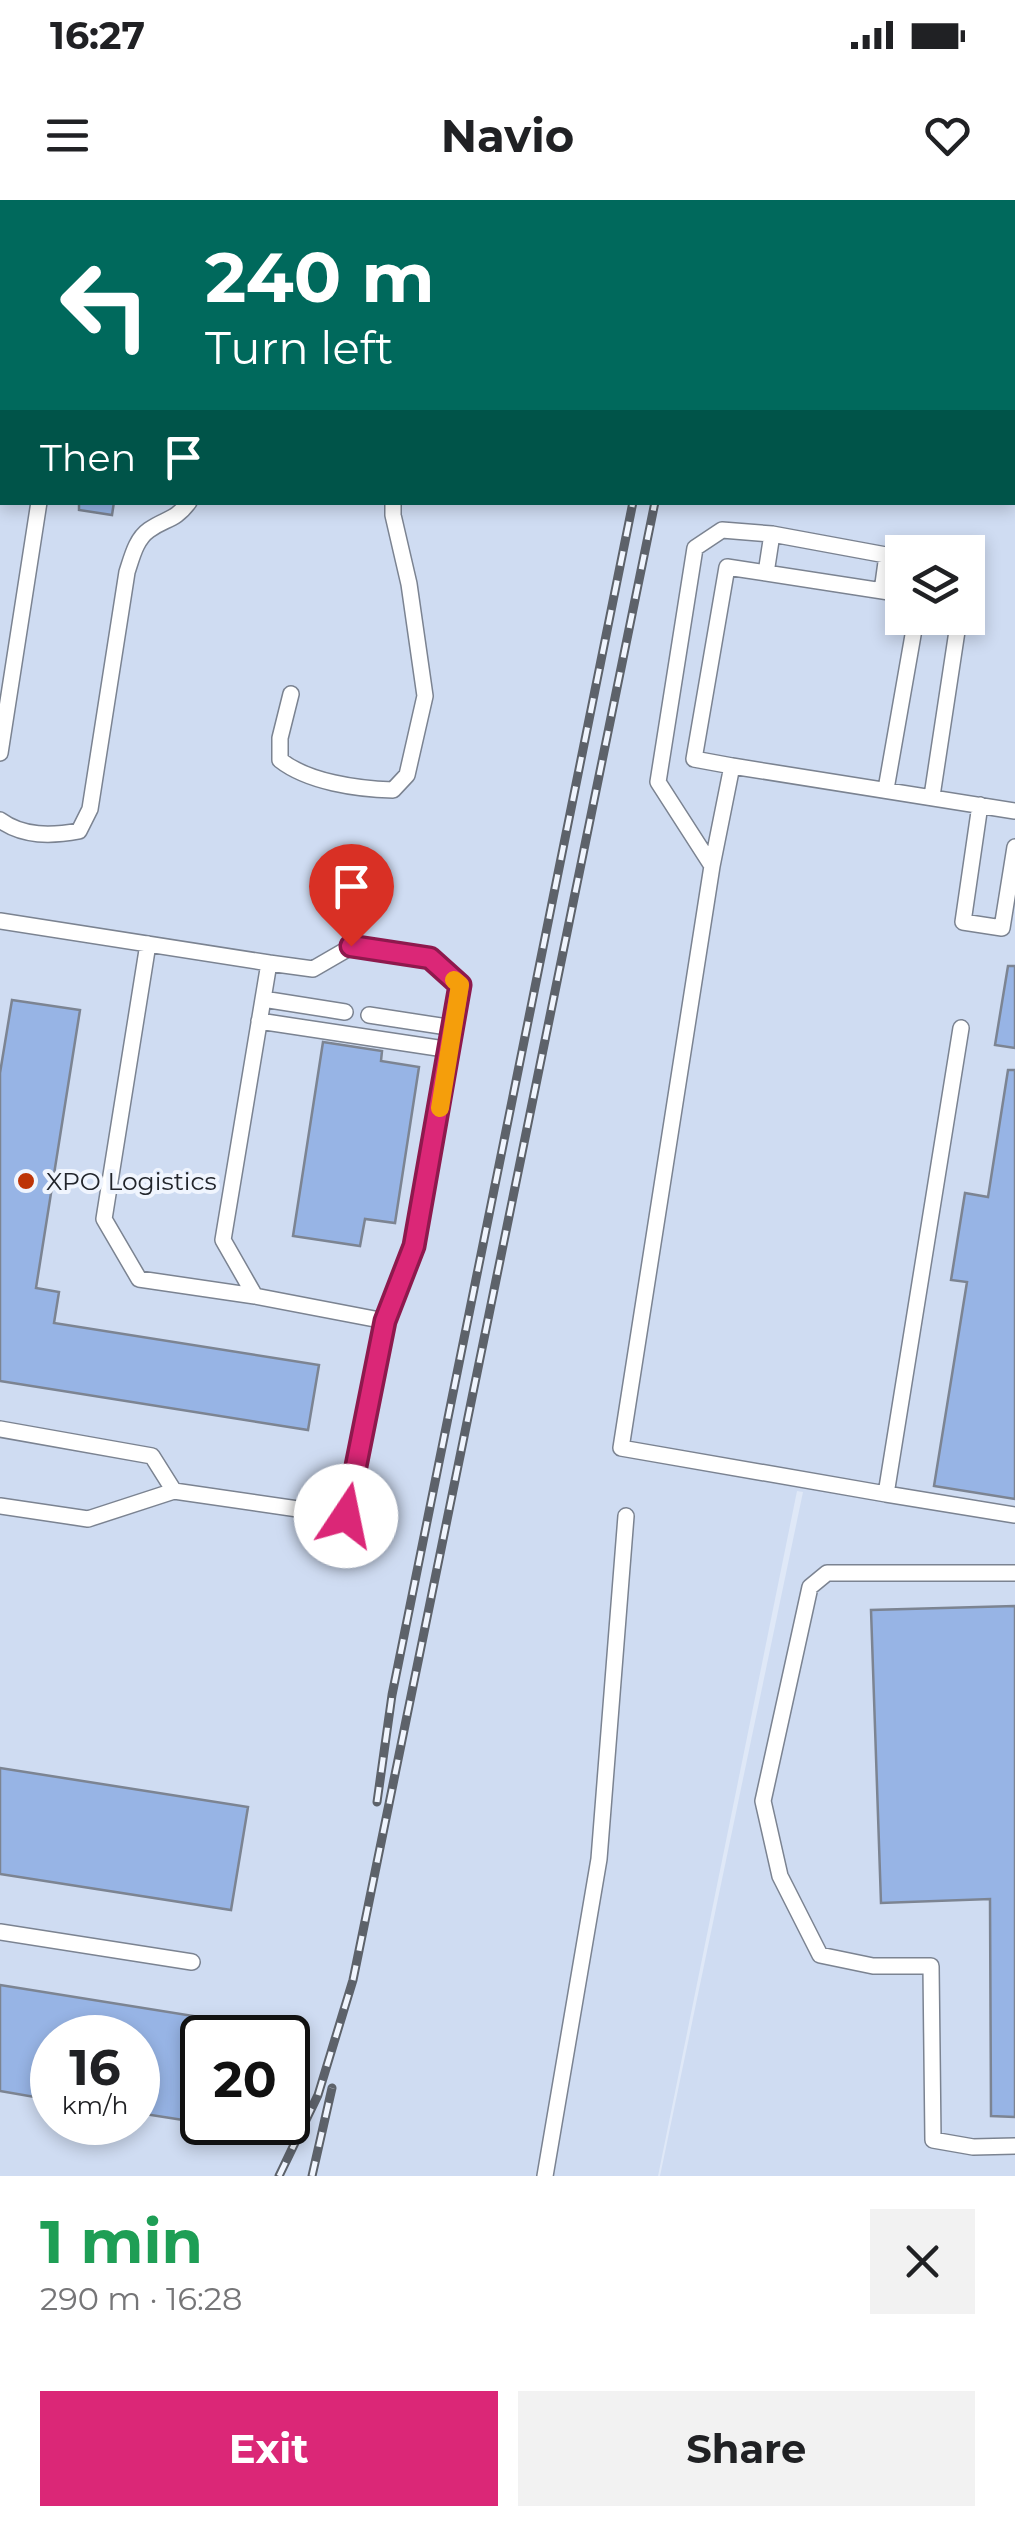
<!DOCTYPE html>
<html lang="en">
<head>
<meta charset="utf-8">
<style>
	body { margin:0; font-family:Montserrat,sans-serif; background:#f2f2f2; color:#202124; height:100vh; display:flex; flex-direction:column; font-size:38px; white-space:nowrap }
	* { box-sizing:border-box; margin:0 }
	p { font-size:32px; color:#757577 }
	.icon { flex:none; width:55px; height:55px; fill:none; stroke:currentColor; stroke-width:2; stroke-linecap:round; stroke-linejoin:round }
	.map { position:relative; height:1976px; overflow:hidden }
	.sheet { display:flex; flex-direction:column; background:#fff; flex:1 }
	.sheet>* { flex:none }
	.top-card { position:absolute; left:0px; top:0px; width:1015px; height:305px; box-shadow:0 5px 15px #0003; background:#00695c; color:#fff; overflow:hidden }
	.controls { position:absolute; left:885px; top:335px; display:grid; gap:20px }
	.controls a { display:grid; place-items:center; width:100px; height:100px; border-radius:0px; background:#fff; box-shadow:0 5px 15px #0003; font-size:50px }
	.speed { position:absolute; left:30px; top:1815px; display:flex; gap:20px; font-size:50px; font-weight:700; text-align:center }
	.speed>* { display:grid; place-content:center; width:130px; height:130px; border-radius:50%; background:#fff; box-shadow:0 5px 15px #0003; line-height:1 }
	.speed small { font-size:25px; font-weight:400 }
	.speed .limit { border:5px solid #111; border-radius:15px; background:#fff; color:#111 }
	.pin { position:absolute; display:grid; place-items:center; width:85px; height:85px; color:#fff; margin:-102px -42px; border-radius:50% 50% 50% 0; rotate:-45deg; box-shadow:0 0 10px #0007 }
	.pin .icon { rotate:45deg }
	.me { position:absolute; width:110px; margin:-55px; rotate:11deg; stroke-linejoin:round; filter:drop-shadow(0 0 8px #0008) }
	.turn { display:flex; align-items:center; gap:35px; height:210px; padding:0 40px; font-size:45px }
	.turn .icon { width:130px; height:130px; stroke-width:2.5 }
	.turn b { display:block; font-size:70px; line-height:85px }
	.then { display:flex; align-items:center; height:95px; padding:0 40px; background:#0003; gap:20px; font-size:38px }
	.round { display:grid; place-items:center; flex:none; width:105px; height:105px; border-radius:0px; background:#f2f2f2 }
	.headline { display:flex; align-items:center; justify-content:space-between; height:170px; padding:0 40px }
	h1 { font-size:60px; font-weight:700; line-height:75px; color:#1e9e55 }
	.action { display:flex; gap:20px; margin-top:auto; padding:20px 40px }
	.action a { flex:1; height:115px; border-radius:0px; background:#db2777; color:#fff; font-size:40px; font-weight:700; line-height:115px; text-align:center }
	.action a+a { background:#f2f2f2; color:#202124 }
	.status { display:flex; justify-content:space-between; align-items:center; height:70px; padding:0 50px; background:#fff; direction:ltr }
	.status svg { height:28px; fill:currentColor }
	header { display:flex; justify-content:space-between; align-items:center; height:130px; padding:0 40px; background:#fff; font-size:45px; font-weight:700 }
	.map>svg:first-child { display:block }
	.built { fill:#cfdcf2; fill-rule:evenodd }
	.building { fill:#97b4e5; stroke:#7c8492; stroke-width:2.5 }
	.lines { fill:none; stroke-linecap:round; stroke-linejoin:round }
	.minor-casing { stroke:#7b8391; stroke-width:18 }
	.major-casing { stroke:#cacbcc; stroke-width:22 }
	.minor { stroke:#fff; stroke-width:15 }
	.major { stroke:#a4b8d9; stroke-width:20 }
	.rail-casing { stroke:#5d626a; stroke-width:9 }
	.rail { stroke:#f0f5fe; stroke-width:5; stroke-dasharray:15; stroke-linecap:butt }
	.route-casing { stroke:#8e194d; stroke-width:25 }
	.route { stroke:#db2777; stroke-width:18 }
	.slow { stroke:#f59e0b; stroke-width:18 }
	.poi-dot { fill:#bd3407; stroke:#f0f5fe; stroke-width:4 }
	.labels { text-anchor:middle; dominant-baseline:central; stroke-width:8; stroke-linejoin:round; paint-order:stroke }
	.poi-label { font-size:25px; fill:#22252b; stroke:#f0f5fe; text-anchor:start }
</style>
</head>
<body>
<div class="status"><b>16:27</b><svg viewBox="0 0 49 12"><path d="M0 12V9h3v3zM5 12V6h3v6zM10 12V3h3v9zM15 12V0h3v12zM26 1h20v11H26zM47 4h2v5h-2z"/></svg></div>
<header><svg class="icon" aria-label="menu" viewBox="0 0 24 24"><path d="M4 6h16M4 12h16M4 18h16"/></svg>Navio<svg class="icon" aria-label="heart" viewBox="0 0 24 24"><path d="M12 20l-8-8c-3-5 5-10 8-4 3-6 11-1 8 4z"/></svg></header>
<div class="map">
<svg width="1015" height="1976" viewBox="0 0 1015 1976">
	<rect width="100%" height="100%" fill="#dfe8f7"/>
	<!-- built -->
	<path class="built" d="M0 0H1015V1976H660L803 1292 797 1291 658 1976H0ZM2 2H1012V302H2ZM902 352H968V418H902ZM52 1838H138V1922H52ZM202 1838H288V1922H202Z"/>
	<!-- building -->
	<path class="building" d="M79 302H114L112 315 79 310Z
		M1008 766H1015V848L995 845Z
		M12 800 80 810 36 1088 59 1092 54 1123 319 1165 308 1230 0 1181V873Z
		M323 842 382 851 381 861 419 867 395 1023 365 1019 360 1046 293 1036Z
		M1008 870H1015V1299L934 1286 967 1082 951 1080 965 993 988 997Z
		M1015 1406V1917L991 1916 990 1699 881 1703 871 1410Z
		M0 1568 248 1607 231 1710 0 1674Z
		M0 1785 212 1819 209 1838H202V1879L196 1922 138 1913V1838H52V1900L0 1891Z"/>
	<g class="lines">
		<!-- minor casing -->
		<g class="minor-casing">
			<path id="minor" d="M425 0 445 2
				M545 2 553 0
				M757 2 758 0
				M836 2V0
				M0 87H2
				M0 153 2 154
				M0 273 2 257
				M1012 289H1015
				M766 373 772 334
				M882 391 887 355
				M291 494 280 538V560C308 582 357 589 393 590L407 575 425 496 409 384 393 315V302
				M0 553 39 302
				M732 566 694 559 727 367 902 394
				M886 589 916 418
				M932 596 959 418
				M980 605 963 722 1002 728 1015 647
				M0 620C23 637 52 636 79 631L90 609 127 372C132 357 136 339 149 330 166 318 175 321 189 302
				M712 666 732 566 1015 611
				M0 721 269 763 223 1040 255 1096 385 1121 346 1316 174 1291 88 1319 0 1306
				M148 744 104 1019 139 1079 255 1096
				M269 763 313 769 351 747 429 758 461 785 414 1045 385 1121
				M263 799 345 812
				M369 815 454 828
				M259 821 451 850
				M961 828 886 1294 1015 1315
				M0 1229 152 1256 174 1291
				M886 1294 621 1248 712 666 658 582 695 348 722 330 772 334 902 358
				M1015 1373H827L810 1387 763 1601 780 1676 820 1755 873 1766H931L933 1940 973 1947 1015 1946
				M0 1732 192 1762
				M545 1976 599 1659 626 1316"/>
		</g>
		<!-- major casing -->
		<g class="major-casing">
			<path id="major" d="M0 18 2 19
				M1012 189H1015"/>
		</g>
		<!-- minor -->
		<use href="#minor" class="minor"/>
		<!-- major -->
		<use href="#major" class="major"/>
		<!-- rail casing -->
		<g class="rail-casing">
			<path id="rail" d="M688 2V0
				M717 2V0
				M377 1602 392 1495 633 302
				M279 1976 318 1895 353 1780 655 302
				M312 1976 332 1888"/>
		</g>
		<!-- rail -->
		<use href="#rail" class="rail"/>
	</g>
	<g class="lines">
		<!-- route casing -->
		<g class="route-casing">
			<path id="route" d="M346 1316 385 1121 414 1046 460 785 430 758 351 746"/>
		</g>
		<!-- route -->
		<use href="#route" class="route"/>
		<!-- slow -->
		<path class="slow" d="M440 908 460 785 454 780"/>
	</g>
	<!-- markers -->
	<circle class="poi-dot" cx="26" cy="981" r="10"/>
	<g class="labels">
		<!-- poi labels -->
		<g class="poi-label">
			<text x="46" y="981">XPO Logistics</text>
		</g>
	</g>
</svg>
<div class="controls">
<a><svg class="icon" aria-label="layers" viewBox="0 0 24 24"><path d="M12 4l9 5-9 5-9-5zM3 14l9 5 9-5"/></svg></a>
</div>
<div class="speed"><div>16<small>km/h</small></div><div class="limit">20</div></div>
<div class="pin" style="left:351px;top:746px;background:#d93025"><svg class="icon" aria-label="arrive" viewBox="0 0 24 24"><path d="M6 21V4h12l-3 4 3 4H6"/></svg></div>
<svg class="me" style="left:346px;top:1316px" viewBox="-20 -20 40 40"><circle r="19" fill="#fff"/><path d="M0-13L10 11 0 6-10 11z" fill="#db2777"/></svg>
<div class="top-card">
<div class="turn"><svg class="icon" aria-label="left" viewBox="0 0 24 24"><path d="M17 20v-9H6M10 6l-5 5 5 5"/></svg><div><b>240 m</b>Turn left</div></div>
<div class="then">Then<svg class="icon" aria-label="arrive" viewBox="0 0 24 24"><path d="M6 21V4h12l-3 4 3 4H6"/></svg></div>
</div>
</div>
<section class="sheet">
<div class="headline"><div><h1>1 min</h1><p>290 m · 16:28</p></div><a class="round"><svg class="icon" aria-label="close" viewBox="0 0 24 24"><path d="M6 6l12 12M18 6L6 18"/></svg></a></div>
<div class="action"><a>Exit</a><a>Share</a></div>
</section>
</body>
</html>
